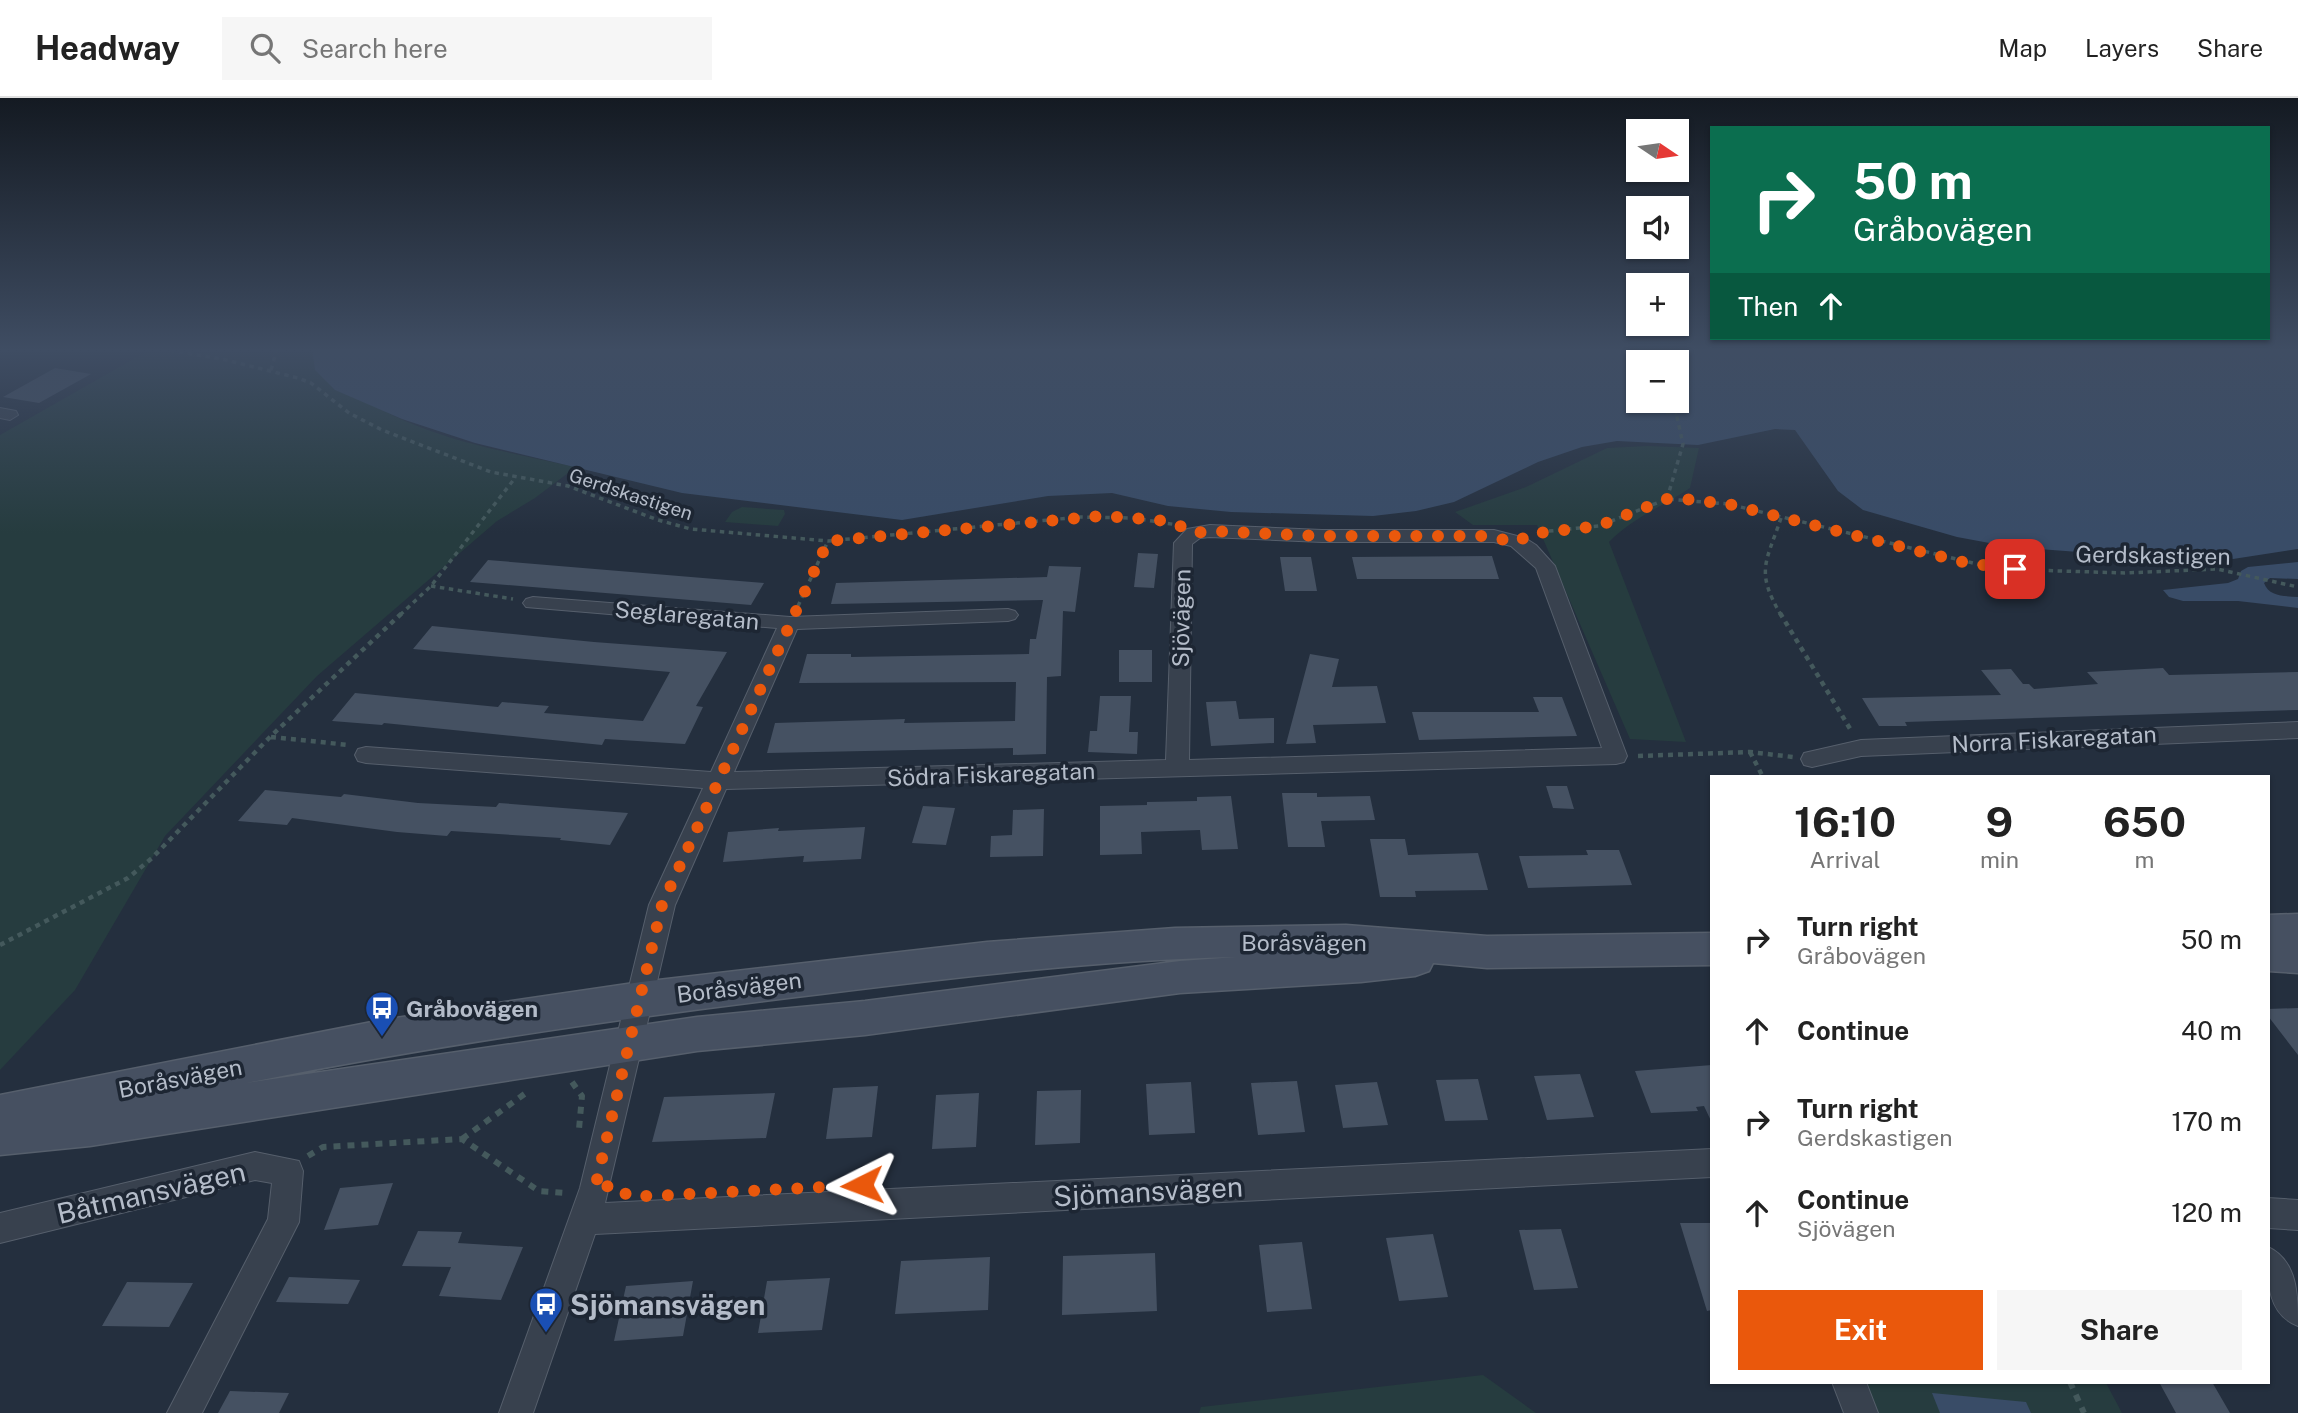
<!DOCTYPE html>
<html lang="en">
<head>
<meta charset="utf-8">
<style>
	body { margin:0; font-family:"Public Sans",sans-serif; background:#f6f6f6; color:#222; height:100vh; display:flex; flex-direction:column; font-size:26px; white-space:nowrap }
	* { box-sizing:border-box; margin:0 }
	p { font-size:23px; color:#767676 }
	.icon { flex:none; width:38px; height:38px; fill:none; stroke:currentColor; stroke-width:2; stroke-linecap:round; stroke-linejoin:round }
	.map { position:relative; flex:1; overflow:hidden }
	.details { position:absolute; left:1710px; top:677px; width:560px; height:609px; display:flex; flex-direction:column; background:#fff; border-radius:0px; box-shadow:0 2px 5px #0004 }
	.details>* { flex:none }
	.hud { position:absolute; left:1710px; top:28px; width:560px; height:214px; border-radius:0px; box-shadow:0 2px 5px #0004; background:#0b6e4f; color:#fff; overflow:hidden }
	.needle { width:46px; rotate:103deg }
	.tools { position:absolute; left:1626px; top:21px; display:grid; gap:14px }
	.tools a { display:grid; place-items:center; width:63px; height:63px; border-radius:0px; background:#fff; box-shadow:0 2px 5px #0004; font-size:35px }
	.pin { position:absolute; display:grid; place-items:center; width:60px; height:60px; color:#fff; margin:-30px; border-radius:14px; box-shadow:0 4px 10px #0006 }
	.me { position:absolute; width:77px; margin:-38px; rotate:267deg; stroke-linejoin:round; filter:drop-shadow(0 0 5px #0008) }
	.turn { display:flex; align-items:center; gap:24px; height:147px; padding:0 28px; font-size:32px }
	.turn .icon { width:91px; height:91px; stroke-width:2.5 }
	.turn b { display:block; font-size:49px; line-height:60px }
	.then { display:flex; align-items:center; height:66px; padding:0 28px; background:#0003; gap:14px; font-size:26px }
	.eta { display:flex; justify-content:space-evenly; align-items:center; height:119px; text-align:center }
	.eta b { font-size:42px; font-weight:700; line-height:49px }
	.primary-button { display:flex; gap:14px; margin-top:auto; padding:14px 28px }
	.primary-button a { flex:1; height:80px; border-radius:0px; background:#ea580c; color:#fff; font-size:28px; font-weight:700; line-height:80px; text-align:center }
	.primary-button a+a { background:#f6f6f6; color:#222 }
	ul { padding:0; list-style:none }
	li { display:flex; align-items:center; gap:21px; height:91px; padding:0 28px }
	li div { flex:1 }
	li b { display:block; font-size:26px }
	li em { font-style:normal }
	header { display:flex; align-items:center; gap:42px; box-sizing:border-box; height:98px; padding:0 35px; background:#fff; border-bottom:2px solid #e0e0e0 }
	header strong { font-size:33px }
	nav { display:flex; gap:38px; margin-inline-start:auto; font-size:24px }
	.search { width:490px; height:63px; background:#f6f6f6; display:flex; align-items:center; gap:18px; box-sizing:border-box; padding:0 24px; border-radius:0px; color:#767676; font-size:26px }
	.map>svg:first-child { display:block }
	.green { fill:#263c3f }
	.water { fill:#394c67; fill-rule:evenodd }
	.building { fill:#455162 }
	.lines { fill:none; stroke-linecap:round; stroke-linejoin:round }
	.street-casing { stroke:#565f6c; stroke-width:2 }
	.secondary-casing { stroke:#565f6c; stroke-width:3 }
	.path-far2 { stroke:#44595c; stroke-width:3.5; stroke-dasharray:4.5 4.5; stroke-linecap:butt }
	.path-far1 { stroke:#44595c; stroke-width:4.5; stroke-dasharray:5 5; stroke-linecap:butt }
	.path { stroke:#44595c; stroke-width:6; stroke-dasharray:7 7; stroke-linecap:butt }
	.street { fill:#38414e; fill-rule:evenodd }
	.secondary { fill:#465061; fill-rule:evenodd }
	.route { stroke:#ea580c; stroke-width:12; stroke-dasharray:0 21.6 }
	.labels { text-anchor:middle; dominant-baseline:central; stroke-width:7; stroke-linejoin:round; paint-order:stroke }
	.far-street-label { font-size:19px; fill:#b4bcc9; stroke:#1d2633 }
	.street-label { font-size:23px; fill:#b4bcc9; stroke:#1d2633 }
	.poi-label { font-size:23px; font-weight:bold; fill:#b4bcc9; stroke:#1d2633; text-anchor:start }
	.near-street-label { font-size:28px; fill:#b4bcc9; stroke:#1d2633 }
	.near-poi-label { font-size:28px; font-weight:bold; fill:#b4bcc9; stroke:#1d2633; text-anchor:start }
</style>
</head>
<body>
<header>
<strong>Headway</strong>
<div class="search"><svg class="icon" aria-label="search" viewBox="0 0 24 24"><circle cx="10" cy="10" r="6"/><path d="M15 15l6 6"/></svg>Search here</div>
<nav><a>Map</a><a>Layers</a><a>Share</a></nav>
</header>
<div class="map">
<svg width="2298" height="1315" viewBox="0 0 2298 1315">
	<rect width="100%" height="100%" fill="#242f3e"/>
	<!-- green -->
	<path class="green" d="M151 251H312L311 254C330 271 350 293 372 306 432 342 508 354 576 369L535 400 497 423 317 578 165 738 75 892 0 972V337Z
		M1647 348 1699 350 1690 390C1662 409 1632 420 1609 444L1686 644 1630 641 1537 427H1473L1455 414 1526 389 1607 350Z
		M742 409 784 412 785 416 778 428 725 424 732 414Z
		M1483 1277 1536 1315H1199L1201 1309Z
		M1864 1285H2106L2122 1315H1875Z"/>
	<!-- water -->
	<path class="water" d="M312 251H2298V451L2233 461 2092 455 2011 449 1957 439 1863 412 1838 393 1795 332 1775 331 1698 347 1617 343 1582 349 1538 364 1454 404 1416 413 1373 418 1231 414 1168 408 1112 395 1048 398 902 422 682 395 475 345 402 321 335 292 315 272ZM1638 264H1676V303H1638Z
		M2298 464V481L2270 480 2264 485C2269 499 2285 498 2298 499V510L2238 503H2183L2169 499 2163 492 2228 485 2238 481 2241 473 2248 469Z
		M1932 1295 2026 1304 2031 1315H1940Z"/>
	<!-- building -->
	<path class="building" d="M55 270 91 276 39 305 3 299Z
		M1138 455 1158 456 1154 490 1134 489Z
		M1492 458 1499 481H1357L1352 459Z
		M1280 459H1311L1317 493H1285Z
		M488 462 715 481 764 485 751 507 470 484Z
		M1049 468 1081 469 1075 514 1063 513 1061 578 1047 579 1046 656 1013 657V650L767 655 775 625 905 621 904 625 1015 623 1016 584 799 585 807 556H851V559L1029 556 1030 541H1036L1043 502 831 506 836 485 1047 479Z
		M432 528 594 544 727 554 696 608 703 609 685 646 605 641 602 647 384 625 382 627 332 623 355 595 498 609 502 604 549 608 544 615 643 623 670 574 413 551Z
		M1119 552H1152V584H1119Z
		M1310 556 1339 561 1332 589 1377 588 1386 625 1313 627 1316 645 1286 646Z
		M2163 570 2169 577 2298 574V612L1905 624 1907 628H1879L1862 600 2001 597 1981 572 2011 571 2023 586H2029L2034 591 2098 586 2087 574Z
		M1100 598H1131L1129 634H1138L1137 656 1088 654 1090 633H1097Z
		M1533 599H1562L1577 638 1419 642 1412 614H1539Z
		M1236 603 1239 621 1274 620V645L1211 648 1206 604Z
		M1546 688H1567L1574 711 1553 710Z
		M265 692 341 699 344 696 418 705 496 709 499 705 628 715 610 747 560 742 561 740 451 733 447 738 397 734 292 720 287 727 238 723Z
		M1282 695H1317V699L1370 698 1375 722 1321 723 1325 749H1288Z
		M1231 698 1238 751 1202 752 1200 732 1141 734 1142 756 1100 757V708L1147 707V704L1197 703V699Z
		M923 708 955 710 946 747 912 745Z
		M1044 711 1043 758 990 759 991 738 1012 737 1013 712Z
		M865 729 861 761 803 764 804 758 723 764 728 734 779 730 778 733Z
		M1370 741H1405L1408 757 1478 755 1488 792 1415 793 1416 799H1380Z
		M1586 752H1619L1632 787 1528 790 1519 758 1588 757Z
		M2298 910V957L2268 918V911Z
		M1712 967V1025L1704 1008 1696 1009 1698 1013 1651 1015 1635 973Z
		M1580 976 1594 1019 1547 1022 1534 978Z
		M1478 981 1488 1022 1445 1023 1436 982Z
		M1297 983 1305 1034 1258 1037 1251 985Z
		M1191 984 1195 1035 1149 1037 1146 986Z
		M1377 984 1388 1027 1343 1030 1335 987Z
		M878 988 872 1039 826 1041 833 990Z
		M1081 992 1080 1045 1035 1047 1037 993Z
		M775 995 766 1040 652 1044 664 999Z
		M979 995 976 1049 932 1051 936 997Z
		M393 1085 378 1127 324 1132 340 1090Z
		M1680 1125H1712V1212L1707 1213Z
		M1561 1131 1578 1190 1534 1192 1519 1132Z
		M418 1133 462 1134 458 1145 523 1149 501 1202 439 1198 451 1169 402 1168Z
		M1433 1136 1448 1199 1399 1203 1386 1140Z
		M1302 1144 1312 1211 1267 1214 1259 1147Z
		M1155 1155 1157 1213 1062 1217 1063 1158Z
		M990 1159 988 1212 895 1216 901 1163Z
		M289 1179 360 1182 348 1206 276 1204Z
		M830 1180 822 1232 758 1235 767 1183Z
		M693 1183 683 1238 614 1243 626 1188Z
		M127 1184 193 1185 169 1229 102 1228Z
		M2159 1284H2212L2230 1315H2176Z
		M230 1293 289 1295 279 1315H218Z"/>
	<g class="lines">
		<!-- street casing -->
		<g class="street-casing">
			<path id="street" d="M0 310 16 313 18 317 10 322 0 320Z
				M1210 427 1322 432H1494L1525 440 1536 447 1555 468 1627 658 1624 664 1616 666 726 691 675 807 605 1105 1712 1051V1079L595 1136 533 1315H499L580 1090 649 807 703 690 366 665 358 663 355 657 358 651 366 649 711 674 777 530 526 509 523 505 526 501 533 499 790 519 1008 511 1015 513 1018 517 1015 521 1008 523 797 531 734 674 1166 662 1174 445 1187 431ZM1210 439 1322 444H1494L1511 448 1536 470 1602 650 1189 662 1192 446 1200 440Z
				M2298 624V640L1861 658 1812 669 1804 667 1801 661 1804 655 1861 642Z
				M255 1054 299 1063 303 1073 299 1124 202 1315H167L268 1121 272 1085 255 1082 0 1145V1115Z
				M2268 1100 2298 1102V1132L2268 1130Z
				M2268 1149C2298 1163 2298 1198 2298 1228 2265 1215 2268 1180 2268 1149Z
				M1832 1284H1866L1878 1315H1844Z"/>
		</g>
		<!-- secondary casing -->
		<g class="secondary-casing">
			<path id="secondary" d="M2298 816V875L2268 873V817Z
				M1346 827 1487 838 1712 835V867L1487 870 1433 865 1429 873 1415 878 1361 884 1180 895 865 937 697 953 90 1048 0 1057V997L382 922 641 884 987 844 1175 830ZM1237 859 1180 863 865 903 697 919 246 985C436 947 628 919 821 896 959 879 1098 862 1237 859Z"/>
		</g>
		<!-- path-far2 -->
		<path class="path-far2" d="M161 251 222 261 298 280 311 285 349 315 382 332 491 374 568 388 658 422 691 431 828 443 1080 419 1133 420 1178 427
			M271 272 277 251
			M1657 313 1677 315
			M1667 401 1683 346 1675 310
			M1781 420C1766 465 1755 473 1781 517
			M1540 434 1599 428 1667 401 1728 406 1998 471 2125 475 2217 471 2298 489
			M431 488 513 501
			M798 508 828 443
			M400 517 431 488 515 380"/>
		<!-- path-far1 -->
		<path class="path-far1" d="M1780 515 1852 634
			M271 639 349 647
			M1750 654 1763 679
			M1638 658 1750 654 1793 659
			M0 847 128 780 152 760 270 639 402 515"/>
		<!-- path -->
		<path class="path" d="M572 984 582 998 579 1031
			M462 1041 530 992
			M308 1058 323 1049 462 1041 539 1093 567 1095
			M2070 1284 2084 1315"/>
		<!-- street -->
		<use href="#street" class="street"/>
		<!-- secondary -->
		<use href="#secondary" class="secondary"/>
	</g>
	<!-- sky -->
	<linearGradient id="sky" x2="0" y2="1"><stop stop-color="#141a22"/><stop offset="0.58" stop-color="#3f4d63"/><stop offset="1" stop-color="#3f4d63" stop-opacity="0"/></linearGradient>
	<rect width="2298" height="435" fill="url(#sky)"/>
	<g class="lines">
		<!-- route -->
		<path class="route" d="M862 1087 653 1098H628L616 1087 595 1090 662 807 828 443 1102 418 1158 422 1174 425 1194 435 1210 433 1321 438H1481L1518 444 1529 436 1598 428 1667 401H1684L1728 406 1967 465 2015 471"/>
	</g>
	<!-- icons -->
	<defs>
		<g id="bus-pin" transform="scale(1.75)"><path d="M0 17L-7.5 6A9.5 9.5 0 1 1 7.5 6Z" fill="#1a4fb4" stroke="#1d2633"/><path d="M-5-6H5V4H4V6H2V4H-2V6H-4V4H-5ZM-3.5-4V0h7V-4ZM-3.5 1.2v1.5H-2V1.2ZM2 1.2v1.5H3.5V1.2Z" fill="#fff"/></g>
	</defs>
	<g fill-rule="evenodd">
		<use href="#bus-pin" x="382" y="910"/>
		<use href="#bus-pin" x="546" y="1206"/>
	</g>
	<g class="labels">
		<!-- far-street labels -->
		<g class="far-street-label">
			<text transform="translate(631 396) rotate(18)">Gerdskastigen</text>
		</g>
		<!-- street labels -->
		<g class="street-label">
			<text transform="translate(2153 457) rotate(1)">Gerdskastigen</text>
			<text transform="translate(687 517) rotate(5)">Seglaregatan</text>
			<text transform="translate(1181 520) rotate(-89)">Sjövägen</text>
			<text transform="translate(2054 641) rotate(-3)">Norra Fiskaregatan</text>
			<text transform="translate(991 676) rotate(-2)">Södra Fiskaregatan</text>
			<text x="1304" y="844">Boråsvägen</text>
			<text transform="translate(739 889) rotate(-7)">Boråsvägen</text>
			<text transform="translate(180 980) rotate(-11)">Boråsvägen</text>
		</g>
		<!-- poi labels -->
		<g class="poi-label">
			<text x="406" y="910">Gråbovägen</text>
		</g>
		<!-- near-street labels -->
		<g class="near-street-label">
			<text transform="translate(1148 1093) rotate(-3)">Sjömansvägen</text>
			<text transform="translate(151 1094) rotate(-13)">Båtmansvägen</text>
		</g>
		<!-- near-poi labels -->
		<g class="near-poi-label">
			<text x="570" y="1206">Sjömansvägen</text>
		</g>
	</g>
</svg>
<div class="tools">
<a><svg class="needle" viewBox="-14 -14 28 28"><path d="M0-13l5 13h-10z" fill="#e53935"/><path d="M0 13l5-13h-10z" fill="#767676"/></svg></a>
<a><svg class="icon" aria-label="sound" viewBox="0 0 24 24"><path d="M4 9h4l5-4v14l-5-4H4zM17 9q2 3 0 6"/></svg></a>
<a>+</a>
<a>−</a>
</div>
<div class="pin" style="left:2015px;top:471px;background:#d93025"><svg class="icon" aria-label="arrive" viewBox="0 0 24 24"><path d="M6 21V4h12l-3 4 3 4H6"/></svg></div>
<svg class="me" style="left:862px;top:1087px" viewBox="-20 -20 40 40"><path d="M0-17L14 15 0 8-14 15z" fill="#ea580c" stroke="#fff" stroke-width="4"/></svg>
<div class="hud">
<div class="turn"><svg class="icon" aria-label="right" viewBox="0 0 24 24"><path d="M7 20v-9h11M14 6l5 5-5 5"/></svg><div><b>50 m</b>Gråbovägen</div></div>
<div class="then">Then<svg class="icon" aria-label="ahead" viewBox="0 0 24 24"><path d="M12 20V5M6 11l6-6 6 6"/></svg></div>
</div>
<section class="details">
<div class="eta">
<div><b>16:10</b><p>Arrival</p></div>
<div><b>9</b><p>min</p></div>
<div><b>650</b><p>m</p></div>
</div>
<ul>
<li><svg class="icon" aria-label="right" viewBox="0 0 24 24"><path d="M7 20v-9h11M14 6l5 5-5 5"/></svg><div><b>Turn right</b><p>Gråbovägen</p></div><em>50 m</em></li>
<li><svg class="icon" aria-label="ahead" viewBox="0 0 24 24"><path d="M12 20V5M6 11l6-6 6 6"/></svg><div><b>Continue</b></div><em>40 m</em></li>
<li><svg class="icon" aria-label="right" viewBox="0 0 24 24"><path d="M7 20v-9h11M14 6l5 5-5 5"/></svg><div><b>Turn right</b><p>Gerdskastigen</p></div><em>170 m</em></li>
<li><svg class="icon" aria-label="ahead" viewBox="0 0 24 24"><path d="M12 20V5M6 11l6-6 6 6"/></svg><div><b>Continue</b><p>Sjövägen</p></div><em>120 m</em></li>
</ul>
<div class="primary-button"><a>Exit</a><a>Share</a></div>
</section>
</div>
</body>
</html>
